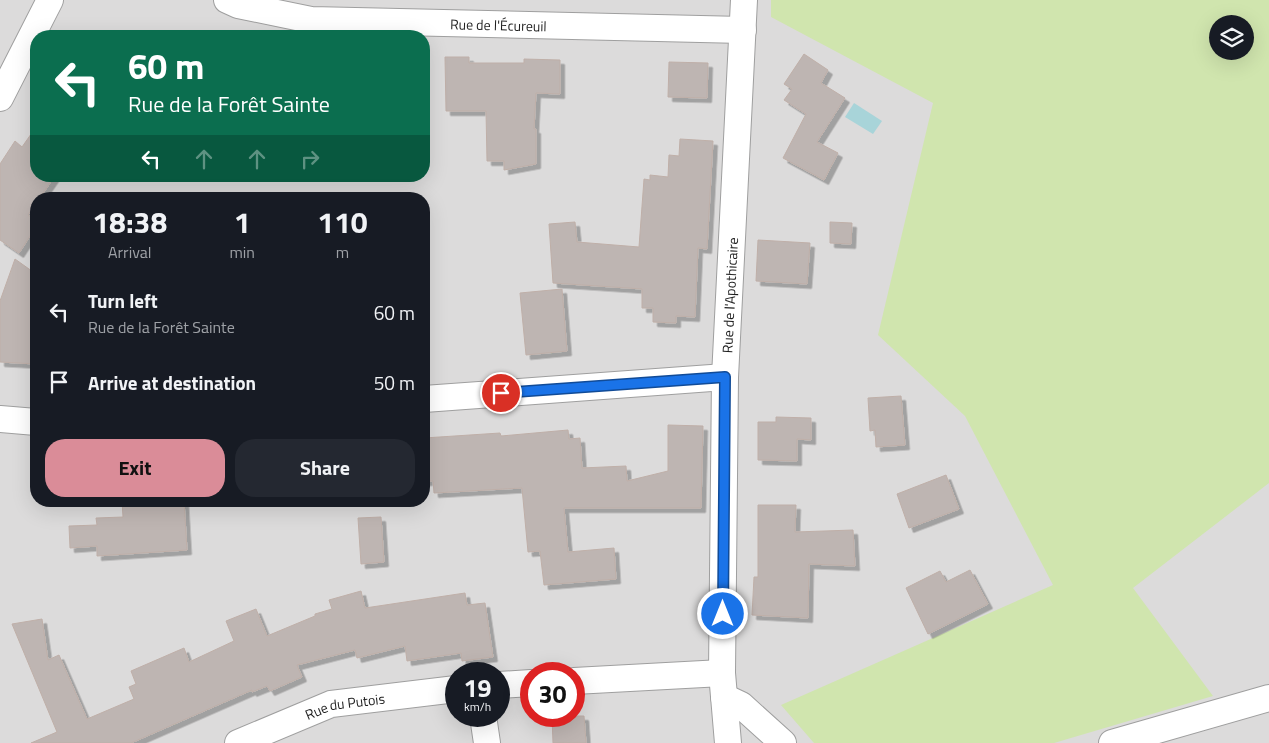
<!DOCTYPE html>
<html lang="en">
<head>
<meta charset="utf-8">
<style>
	body { margin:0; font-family:"Titillium Web",sans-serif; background:#242831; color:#f1f3f6; height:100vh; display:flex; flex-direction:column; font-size:19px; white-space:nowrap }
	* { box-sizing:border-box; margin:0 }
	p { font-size:16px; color:#9ea1a6 }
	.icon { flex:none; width:28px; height:28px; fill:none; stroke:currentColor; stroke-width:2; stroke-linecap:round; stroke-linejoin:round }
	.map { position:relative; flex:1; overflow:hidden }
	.side { position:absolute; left:30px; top:192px; width:400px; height:315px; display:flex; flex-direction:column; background:#171b24; border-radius:20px; box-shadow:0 5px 20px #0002 }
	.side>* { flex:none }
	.top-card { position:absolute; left:30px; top:30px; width:400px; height:152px; border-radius:20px; box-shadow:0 5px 20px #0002; background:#0b6e4f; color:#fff; overflow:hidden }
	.controls { position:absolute; left:1209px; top:15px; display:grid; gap:10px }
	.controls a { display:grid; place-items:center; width:45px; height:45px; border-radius:50%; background:#171b24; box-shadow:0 5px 20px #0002; font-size:25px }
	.speed { position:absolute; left:445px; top:662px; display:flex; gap:10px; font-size:25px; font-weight:700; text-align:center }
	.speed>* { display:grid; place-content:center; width:65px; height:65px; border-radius:50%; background:#171b24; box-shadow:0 5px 20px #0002; line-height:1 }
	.speed small { font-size:12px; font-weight:400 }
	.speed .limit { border:8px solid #d22; background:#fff; color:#111 }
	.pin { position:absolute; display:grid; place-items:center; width:42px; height:42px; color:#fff; margin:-21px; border:2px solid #fff; border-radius:50%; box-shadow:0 1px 5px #0007 }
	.me { position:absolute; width:55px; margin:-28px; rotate:0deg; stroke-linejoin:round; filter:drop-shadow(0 0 4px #0008) }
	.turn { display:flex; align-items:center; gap:18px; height:105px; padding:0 15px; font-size:22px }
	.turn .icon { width:65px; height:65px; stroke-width:2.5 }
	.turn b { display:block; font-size:35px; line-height:42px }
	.lanes { display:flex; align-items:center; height:48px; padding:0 15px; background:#0003; justify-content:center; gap:25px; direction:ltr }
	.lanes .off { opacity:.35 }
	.eta { display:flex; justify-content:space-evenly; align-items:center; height:85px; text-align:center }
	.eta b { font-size:30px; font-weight:700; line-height:35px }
	.button { display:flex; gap:10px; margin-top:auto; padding:10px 15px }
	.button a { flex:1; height:58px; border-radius:20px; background:#da8c98; color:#111; font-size:20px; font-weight:700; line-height:58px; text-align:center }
	.button a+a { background:#242831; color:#f1f3f6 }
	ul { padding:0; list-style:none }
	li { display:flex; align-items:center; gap:15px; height:70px; padding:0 15px }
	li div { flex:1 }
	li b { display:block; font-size:19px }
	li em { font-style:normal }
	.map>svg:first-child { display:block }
	.residential { fill:#dcdbdb; fill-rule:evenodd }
	.grass { fill:#d0e5ae; fill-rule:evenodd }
	.water { fill:#a8d4d9 }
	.building { fill:#beb5b2; stroke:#bfafa8; filter:url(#shadow) }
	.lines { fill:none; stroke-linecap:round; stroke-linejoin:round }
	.minor-casing { stroke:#9f9f9f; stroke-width:28 }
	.minor { stroke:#fff; stroke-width:26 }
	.route-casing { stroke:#114b97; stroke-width:12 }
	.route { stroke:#1a73e8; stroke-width:9 }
	.labels { text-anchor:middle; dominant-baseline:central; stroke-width:4.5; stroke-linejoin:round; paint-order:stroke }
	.street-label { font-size:14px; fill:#1e1e1e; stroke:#fff }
</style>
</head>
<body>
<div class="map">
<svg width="1269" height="743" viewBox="0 0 1269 743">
	<defs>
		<filter id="shadow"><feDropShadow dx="4.5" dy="4.5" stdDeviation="0" flood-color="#0004"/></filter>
	</defs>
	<rect width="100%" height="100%" fill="#eeeae5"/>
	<!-- residential -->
	<path class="residential" d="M0 0H1269V743H0ZM1218 24H1245V51H1218ZM36 36H424V176H36ZM36 199H424V501H36ZM456 674H499V716H456ZM531 674H574V716H531Z"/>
	<!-- grass -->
	<path class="grass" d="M771 0H1269V483L1133 588 1213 696 1054 743H814L781 705 1053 585 965 416 878 335 933 103 771 17ZM1218 24H1245V51H1218Z"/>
	<!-- water -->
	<path class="water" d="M854 103 882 121 873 134 845 117Z"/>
	<!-- building -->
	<path class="building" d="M804 54 828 70 821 83 845 98 817 142 838 153 824 180 783 158 806 114 784 100 792 89 784 84Z
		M445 57H469V63H524V59L560 60V94L536 93 534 129H536V164L504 170V161H487L486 111H446Z
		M669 62 708 63 707 98 668 97Z
		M36 127V176H55L39 199H36V203L28 215 36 221V227L19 253 0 240V164L15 141 22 147Z
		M680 139 713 141 707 249 698 248 695 317 676 316V323L653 322V308H642V289L553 283 549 224 575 222 577 242 639 247 644 179 650 180V175L668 177 669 155 679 156Z
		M830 222 852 223 851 244 830 243Z
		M758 240 810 243 807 284 756 281Z
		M15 259 36 274V364L0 362V301Z
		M562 289 567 351 526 355 520 293Z
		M901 396 905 445 876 447 875 430 870 431 868 398Z
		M776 417 811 418V440L797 439V461L758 460V422H776Z
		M668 425 703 426 701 508H564L568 552 614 548 616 579 544 585 540 551 528 552 522 488 434 493 433 481H424V438L500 433 501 436 568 430 569 439 580 438 582 468 626 466 627 481 668 471Z
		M946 475 959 509 909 528 897 494Z
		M122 501H184L187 550 97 556V546L70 548 69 526 97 525 96 518 123 517Z
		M758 505H796L795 532 853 530 855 566 809 564 808 618 752 615 754 577H758Z
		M381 517 384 562 361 564 358 518Z
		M970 570 988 604 928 634 906 588 940 571 946 582Z
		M361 591 365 608 465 593 467 605 485 603 493 657 462 661 461 653 407 661 405 646 357 658 355 650 297 665 302 677 270 691 267 686 252 692V690L131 743H31L57 732 12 624 42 619 48 660 59 655 87 719 134 699 129 687 136 684 131 671 184 648 189 662 234 641 226 621 256 609 267 636 315 616V614L332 609 329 600Z
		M552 716H584L586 743H553Z"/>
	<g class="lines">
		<!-- minor casing -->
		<g class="minor-casing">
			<g id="minor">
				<path id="s1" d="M227 0 238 5 311 20 743 30"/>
				<path d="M0 98 50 0"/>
				<path d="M424 399 725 377"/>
				<path d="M0 419 36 422"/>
				<path d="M574 681 722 673"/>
				<path d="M499 685 531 683"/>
				<path d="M724 697 741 705 783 743"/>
				<path d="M483 716 487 743"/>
				<path id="s2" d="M238 743 331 704 456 689"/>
				<path id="s3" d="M728 743 722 673 725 377 744 0"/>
				<path d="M1112 743 1269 698"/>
			</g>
		</g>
		<!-- minor -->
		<use href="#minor" class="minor"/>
	</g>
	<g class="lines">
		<!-- route casing -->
		<g class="route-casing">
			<path id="route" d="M501 393 725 377 723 614"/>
		</g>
		<!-- route -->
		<use href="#route" class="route"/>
	</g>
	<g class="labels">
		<!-- street labels -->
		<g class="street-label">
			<text stroke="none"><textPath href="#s1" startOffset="274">Rue de l'Écureuil</textPath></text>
			<text stroke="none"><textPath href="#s3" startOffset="448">Rue de l'Apothicaire</textPath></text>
			<text stroke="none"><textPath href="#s2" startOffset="114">Rue du Putois</textPath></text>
		</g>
	</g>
</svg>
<div class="controls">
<a><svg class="icon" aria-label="layers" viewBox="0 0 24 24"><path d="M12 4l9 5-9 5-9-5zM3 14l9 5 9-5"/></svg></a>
</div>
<div class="speed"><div>19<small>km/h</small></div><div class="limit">30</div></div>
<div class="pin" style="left:501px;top:393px;background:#d93025"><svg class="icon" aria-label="arrive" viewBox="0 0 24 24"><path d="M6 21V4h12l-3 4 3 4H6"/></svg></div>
<svg class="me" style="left:723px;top:614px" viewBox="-20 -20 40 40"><circle r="17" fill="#1a73e8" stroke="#fff" stroke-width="3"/><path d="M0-11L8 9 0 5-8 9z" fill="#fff"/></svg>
<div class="top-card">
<div class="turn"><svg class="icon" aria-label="left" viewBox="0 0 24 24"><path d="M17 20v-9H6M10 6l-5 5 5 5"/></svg><div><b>60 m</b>Rue de la Forêt Sainte</div></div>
<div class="lanes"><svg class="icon" aria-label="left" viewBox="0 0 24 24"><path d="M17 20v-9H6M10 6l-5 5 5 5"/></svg><svg class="icon off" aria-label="ahead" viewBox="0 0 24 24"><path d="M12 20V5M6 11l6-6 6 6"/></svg><svg class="icon off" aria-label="ahead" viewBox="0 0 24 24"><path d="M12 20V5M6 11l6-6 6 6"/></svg><svg class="icon off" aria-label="right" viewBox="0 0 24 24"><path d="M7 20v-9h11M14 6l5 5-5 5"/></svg></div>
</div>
<section class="side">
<div class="eta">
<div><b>18:38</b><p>Arrival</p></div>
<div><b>1</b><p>min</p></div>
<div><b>110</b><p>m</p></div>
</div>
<ul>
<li><svg class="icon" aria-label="left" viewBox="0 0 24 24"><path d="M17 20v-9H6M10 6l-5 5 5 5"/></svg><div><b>Turn left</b><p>Rue de la Forêt Sainte</p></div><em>60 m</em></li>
<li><svg class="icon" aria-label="arrive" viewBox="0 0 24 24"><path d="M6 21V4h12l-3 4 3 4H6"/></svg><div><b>Arrive at destination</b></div><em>50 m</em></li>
</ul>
<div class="button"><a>Exit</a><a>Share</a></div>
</section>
</div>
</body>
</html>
